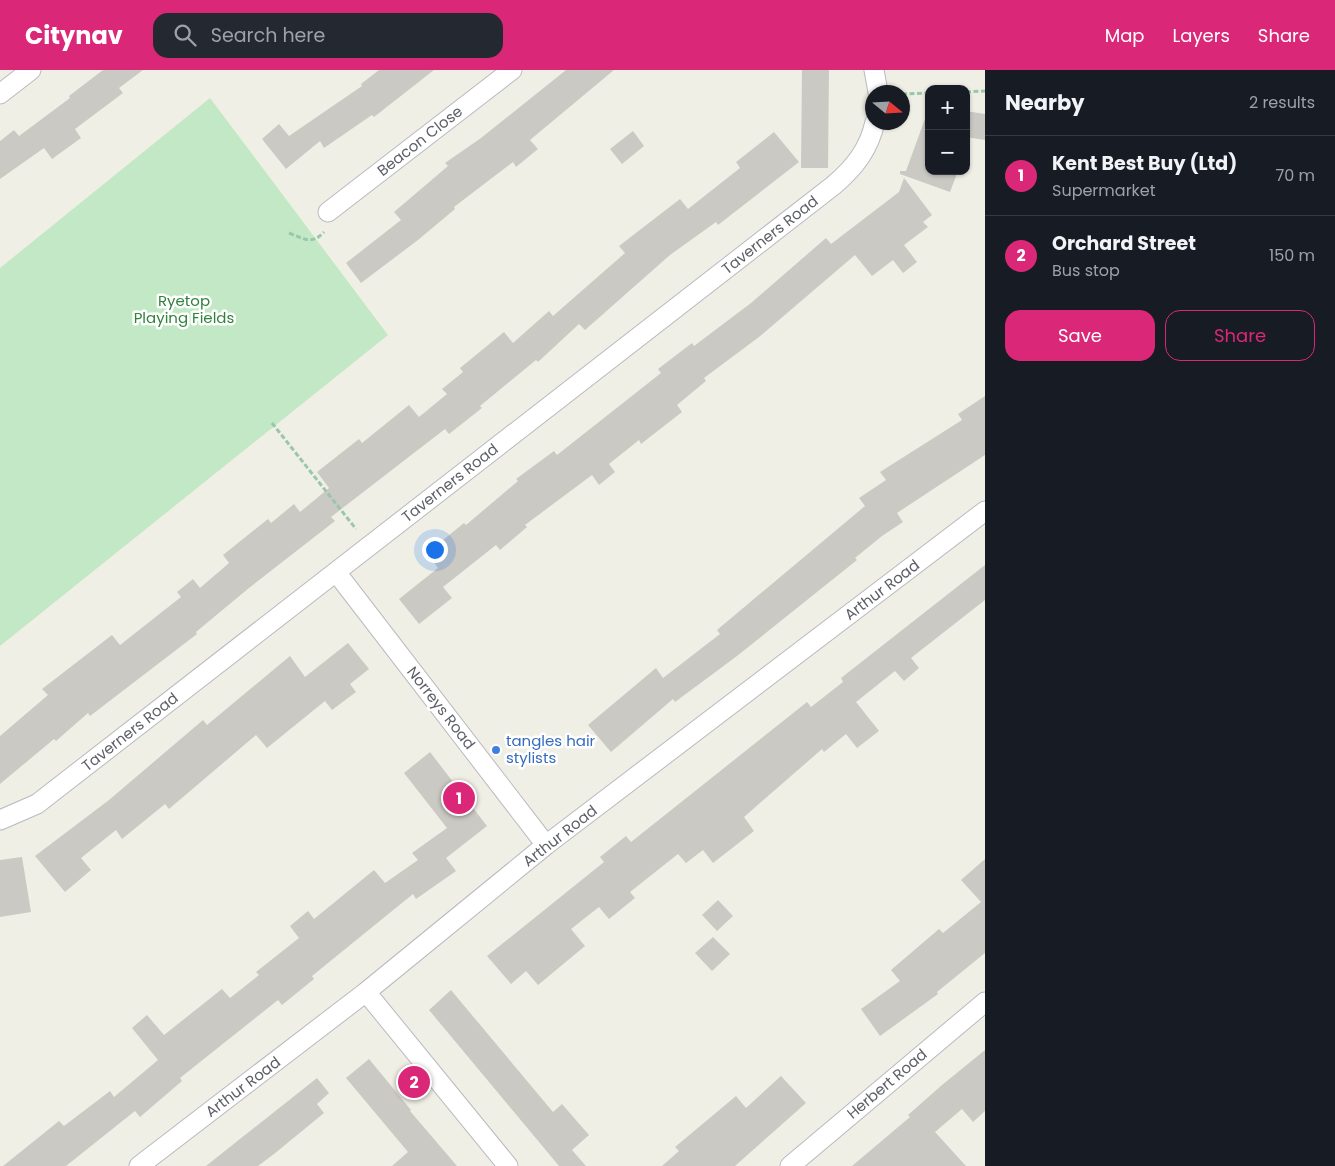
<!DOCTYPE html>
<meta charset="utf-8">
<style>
body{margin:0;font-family:Poppins,sans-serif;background:#242831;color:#f1f3f6}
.controls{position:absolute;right:15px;top:15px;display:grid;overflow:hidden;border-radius:10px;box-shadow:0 1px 4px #0004}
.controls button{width:45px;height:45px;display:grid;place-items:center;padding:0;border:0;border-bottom:1px solid #363941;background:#171b24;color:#f1f3f6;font:25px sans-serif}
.compass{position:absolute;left:865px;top:15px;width:45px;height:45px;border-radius:50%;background:#171b24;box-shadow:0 1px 4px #0004;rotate:108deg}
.you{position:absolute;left:434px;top:479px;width:18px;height:18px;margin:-12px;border:4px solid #fff;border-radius:50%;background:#1a73e8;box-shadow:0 0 0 8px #1a73e833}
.badge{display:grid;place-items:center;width:32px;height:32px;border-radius:50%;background:#db2777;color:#fff;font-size:16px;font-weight:700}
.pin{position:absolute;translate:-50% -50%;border:2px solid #fff;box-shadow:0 1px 5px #0006}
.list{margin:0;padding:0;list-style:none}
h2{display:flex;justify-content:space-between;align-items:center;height:65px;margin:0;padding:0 20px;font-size:21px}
h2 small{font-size:16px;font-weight:400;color:#9ea1a6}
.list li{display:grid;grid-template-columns:32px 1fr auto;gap:15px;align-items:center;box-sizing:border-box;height:80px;padding:0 20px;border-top:1px solid #363941}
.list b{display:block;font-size:19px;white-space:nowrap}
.list p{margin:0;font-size:16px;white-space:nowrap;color:#9ea1a6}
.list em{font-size:16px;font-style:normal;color:#9ea1a6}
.actions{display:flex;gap:10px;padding:15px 20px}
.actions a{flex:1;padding:11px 0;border:1px solid #db2777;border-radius:15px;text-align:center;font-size:18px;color:#db2777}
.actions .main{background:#db2777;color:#fff}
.icon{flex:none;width:28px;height:28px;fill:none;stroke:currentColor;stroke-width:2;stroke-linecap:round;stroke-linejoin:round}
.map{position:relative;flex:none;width:985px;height:1096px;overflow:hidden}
header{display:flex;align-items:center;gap:30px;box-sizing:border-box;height:70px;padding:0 25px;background:#db2777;color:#fff}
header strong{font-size:24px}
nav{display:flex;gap:28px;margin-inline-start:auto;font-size:18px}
.search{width:350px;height:45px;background:#242831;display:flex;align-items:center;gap:12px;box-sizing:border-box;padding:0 18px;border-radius:15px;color:#9ea1a6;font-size:19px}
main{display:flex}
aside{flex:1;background:#171b24}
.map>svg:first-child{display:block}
</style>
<header>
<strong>Citynav</strong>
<div class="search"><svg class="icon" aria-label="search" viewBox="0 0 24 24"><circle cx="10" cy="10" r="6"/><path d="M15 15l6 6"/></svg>Search here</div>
<nav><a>Map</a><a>Layers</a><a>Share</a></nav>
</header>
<main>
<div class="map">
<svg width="985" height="1096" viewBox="0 0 985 1096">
<rect width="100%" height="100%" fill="#f0efe6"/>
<path fill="#c2e8c5" d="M 210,28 L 388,265 L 0,576 L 0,198 Z"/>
<path fill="#cbc9c3" d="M 103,0 L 143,0 L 119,18 L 123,23 L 75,59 L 81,68 L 52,89 L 44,78 L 0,109 L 0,71 L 14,60 L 19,66 L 70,28 L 69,26 Z
M 379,0 L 434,0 L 374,47 L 372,45 L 324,78 L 320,71 L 286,99 L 262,69 L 279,54 L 289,66 L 362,16 L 361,14 Z
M 566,0 L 614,0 L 530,70 L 538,79 L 516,97 L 513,92 L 454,137 L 455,139 L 418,170 L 361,213 L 346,193 L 401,150 L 394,142 L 448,96 L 445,93 L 481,68 Z
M 802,0 L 829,0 L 828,98 L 801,98 Z
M 966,41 L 985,44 L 985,70 L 966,67 Z
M 926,46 L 929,47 L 929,101 L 958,101 L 950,122 L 900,104 L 900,101 L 906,101 Z
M 633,61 L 644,76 L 622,94 L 610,79 Z
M 774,62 L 799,92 L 718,155 L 716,152 L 670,185 L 585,260 L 579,254 L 538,292 L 536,290 L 480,336 L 482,338 L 449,364 L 445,359 L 331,447 L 335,451 L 249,518 L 196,562 L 197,564 L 90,646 L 88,643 L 56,671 L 54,669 L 0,714 L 0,666 L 48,625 L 42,619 L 112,565 L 120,575 L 181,527 L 177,522 L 193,509 L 200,518 L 229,493 L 223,485 L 268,449 L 271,453 L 294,434 L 300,442 L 329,418 L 317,402 L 359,369 L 362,373 L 409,335 L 419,347 L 447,324 L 442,319 L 463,302 L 460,298 L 504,262 L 513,273 L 549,241 L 553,246 L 625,183 L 619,176 L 680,129 L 688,139 L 740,98 L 736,92 Z
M 904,108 L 932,145 L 923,152 L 928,157 L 904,175 L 917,192 L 903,203 L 893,190 L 872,206 L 855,185 L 759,267 L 704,308 L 706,311 L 677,335 L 682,342 L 641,374 L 639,370 L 609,394 L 615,402 L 599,415 L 592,405 L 525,455 L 527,457 L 500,480 L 496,475 L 443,517 L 452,528 L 419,554 L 399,529 L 438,498 L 433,491 L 438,487 L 432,479 L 464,453 L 466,455 L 518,411 L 516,409 L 554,381 L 557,385 L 661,303 L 658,299 L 692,273 L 694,276 L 751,233 L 826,168 L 831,174 L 899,122 Z
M 985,326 L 985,385 L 897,443 L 903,452 L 882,466 L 855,488 L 857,490 L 737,586 L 675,632 L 673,629 L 611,682 L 588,655 L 656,598 L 663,608 L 720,564 L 717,560 L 865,436 L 859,428 L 886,410 L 880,402 L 962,350 L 958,344 Z
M 985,495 L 985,530 L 911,588 L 919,598 L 904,611 L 895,601 L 856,632 L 879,661 L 857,678 L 846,664 L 824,682 L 822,679 L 744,747 L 754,761 L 713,793 L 703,780 L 686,793 L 678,784 L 630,822 L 635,828 L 609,849 L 599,837 L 571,859 L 585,876 L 538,915 L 526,901 L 511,914 L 487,886 L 604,792 L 600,787 L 626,766 L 631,772 L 807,632 L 811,637 L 843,612 L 841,608 Z
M 348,573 L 369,599 L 350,614 L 356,622 L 332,640 L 325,631 L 267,678 L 256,665 L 169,739 L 165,734 L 122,769 L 116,760 L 81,788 L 91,800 L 65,822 L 35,786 L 109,730 L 203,650 L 207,655 L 290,586 L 305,607 Z
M 430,682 L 487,756 L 446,788 L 456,801 L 416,829 L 413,824 L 312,906 L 314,909 L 282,935 L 278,930 L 180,1008 L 182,1011 L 140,1047 L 135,1041 L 66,1096 L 3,1096 L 59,1051 L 64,1056 L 110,1021 L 114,1027 L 158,990 L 132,958 L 147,945 L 164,965 L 222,919 L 230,928 L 259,905 L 256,902 L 299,868 L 290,856 L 308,841 L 314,849 L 374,800 L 385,813 L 418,790 L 412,783 L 447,758 L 404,703 Z
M 22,787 L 31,842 L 0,847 L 0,790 Z
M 985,789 L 985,883 L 937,922 L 938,924 L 880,966 L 861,939 L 900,911 L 891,900 L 939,859 L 943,863 L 981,832 L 961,810 Z
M 718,830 L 733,846 L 717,861 L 702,845 Z
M 713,867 L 730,884 L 712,901 L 695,883 Z
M 451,920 L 553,1042 L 562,1034 L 589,1065 L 572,1080 L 586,1096 L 559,1096 L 429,940 Z
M 985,980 L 985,1041 L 973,1052 L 962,1039 L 935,1062 L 966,1096 L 852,1096 L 910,1047 L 908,1045 L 942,1015 Z
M 369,989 L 411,1040 L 410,1041 L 457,1096 L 392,1096 L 408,1082 L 346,1008 Z
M 781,1006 L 806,1033 L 735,1096 L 662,1096 L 679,1081 L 675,1077 L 736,1026 L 746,1038 Z
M 317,1008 L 329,1023 L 317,1034 L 324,1043 L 274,1084 L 258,1096 L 206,1096 Z"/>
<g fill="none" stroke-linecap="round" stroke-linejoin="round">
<defs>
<path id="street" d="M 874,0 L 878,22
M 0,24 L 31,0
M 328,142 L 512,0
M 336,502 L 546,775
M 0,750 L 37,734 L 834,115 C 855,97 869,79 875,52
M 366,922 L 508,1096
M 139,1096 L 366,922 L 546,775 L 985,441
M 790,1096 L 985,932"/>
</defs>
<use href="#street" stroke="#b8bac0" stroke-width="21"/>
<path stroke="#99c7aa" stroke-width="3" stroke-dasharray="5 2.5" stroke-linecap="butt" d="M 966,22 L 985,21
M 902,24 L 929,23
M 289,163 C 304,169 312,175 324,162
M 272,353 L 356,459"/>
<use href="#street" stroke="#fff" stroke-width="19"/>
</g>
<circle fill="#3f7fe0" stroke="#fff" stroke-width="2" cx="496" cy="680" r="5"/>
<g text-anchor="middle" stroke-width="5" stroke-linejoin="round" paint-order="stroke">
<g font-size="15" fill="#5d6067" stroke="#fff">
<text transform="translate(420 71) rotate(-38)" y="5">Beacon Close</text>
<text transform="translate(770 165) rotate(-38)" y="5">Taverners Road</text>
<text transform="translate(450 413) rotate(-38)" y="5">Taverners Road</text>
<text transform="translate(882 520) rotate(-37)" y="5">Arthur Road</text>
<text transform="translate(441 638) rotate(52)" y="5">Norreys Road</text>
<text transform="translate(130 662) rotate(-38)" y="5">Taverners Road</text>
<text transform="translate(560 766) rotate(-38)" y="5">Arthur Road</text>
<text transform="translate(887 1014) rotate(-40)" y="5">Herbert Road</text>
<text transform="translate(243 1017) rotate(-37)" y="5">Arthur Road</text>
</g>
<g font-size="15" fill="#31823c" stroke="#fff">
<text x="184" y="236">Ryetop<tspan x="184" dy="17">Playing Fields</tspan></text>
</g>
<g font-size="15" fill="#366cbe" stroke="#fff" text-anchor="start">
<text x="506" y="676">tangles hair<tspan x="506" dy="17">stylists</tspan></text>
</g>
</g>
</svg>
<div class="controls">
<button>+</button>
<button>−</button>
</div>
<svg class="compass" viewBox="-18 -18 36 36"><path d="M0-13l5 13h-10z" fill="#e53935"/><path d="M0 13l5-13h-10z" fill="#9ea1a6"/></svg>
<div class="you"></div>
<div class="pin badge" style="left:459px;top:728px">1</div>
<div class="pin badge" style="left:414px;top:1012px">2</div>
</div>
<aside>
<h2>Nearby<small>2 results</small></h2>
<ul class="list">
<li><span class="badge">1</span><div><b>Kent Best Buy (Ltd)</b><p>Supermarket</p></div><em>70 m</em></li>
<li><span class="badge">2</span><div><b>Orchard Street</b><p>Bus stop</p></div><em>150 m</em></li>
</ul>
<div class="actions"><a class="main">Save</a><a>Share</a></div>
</aside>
</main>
